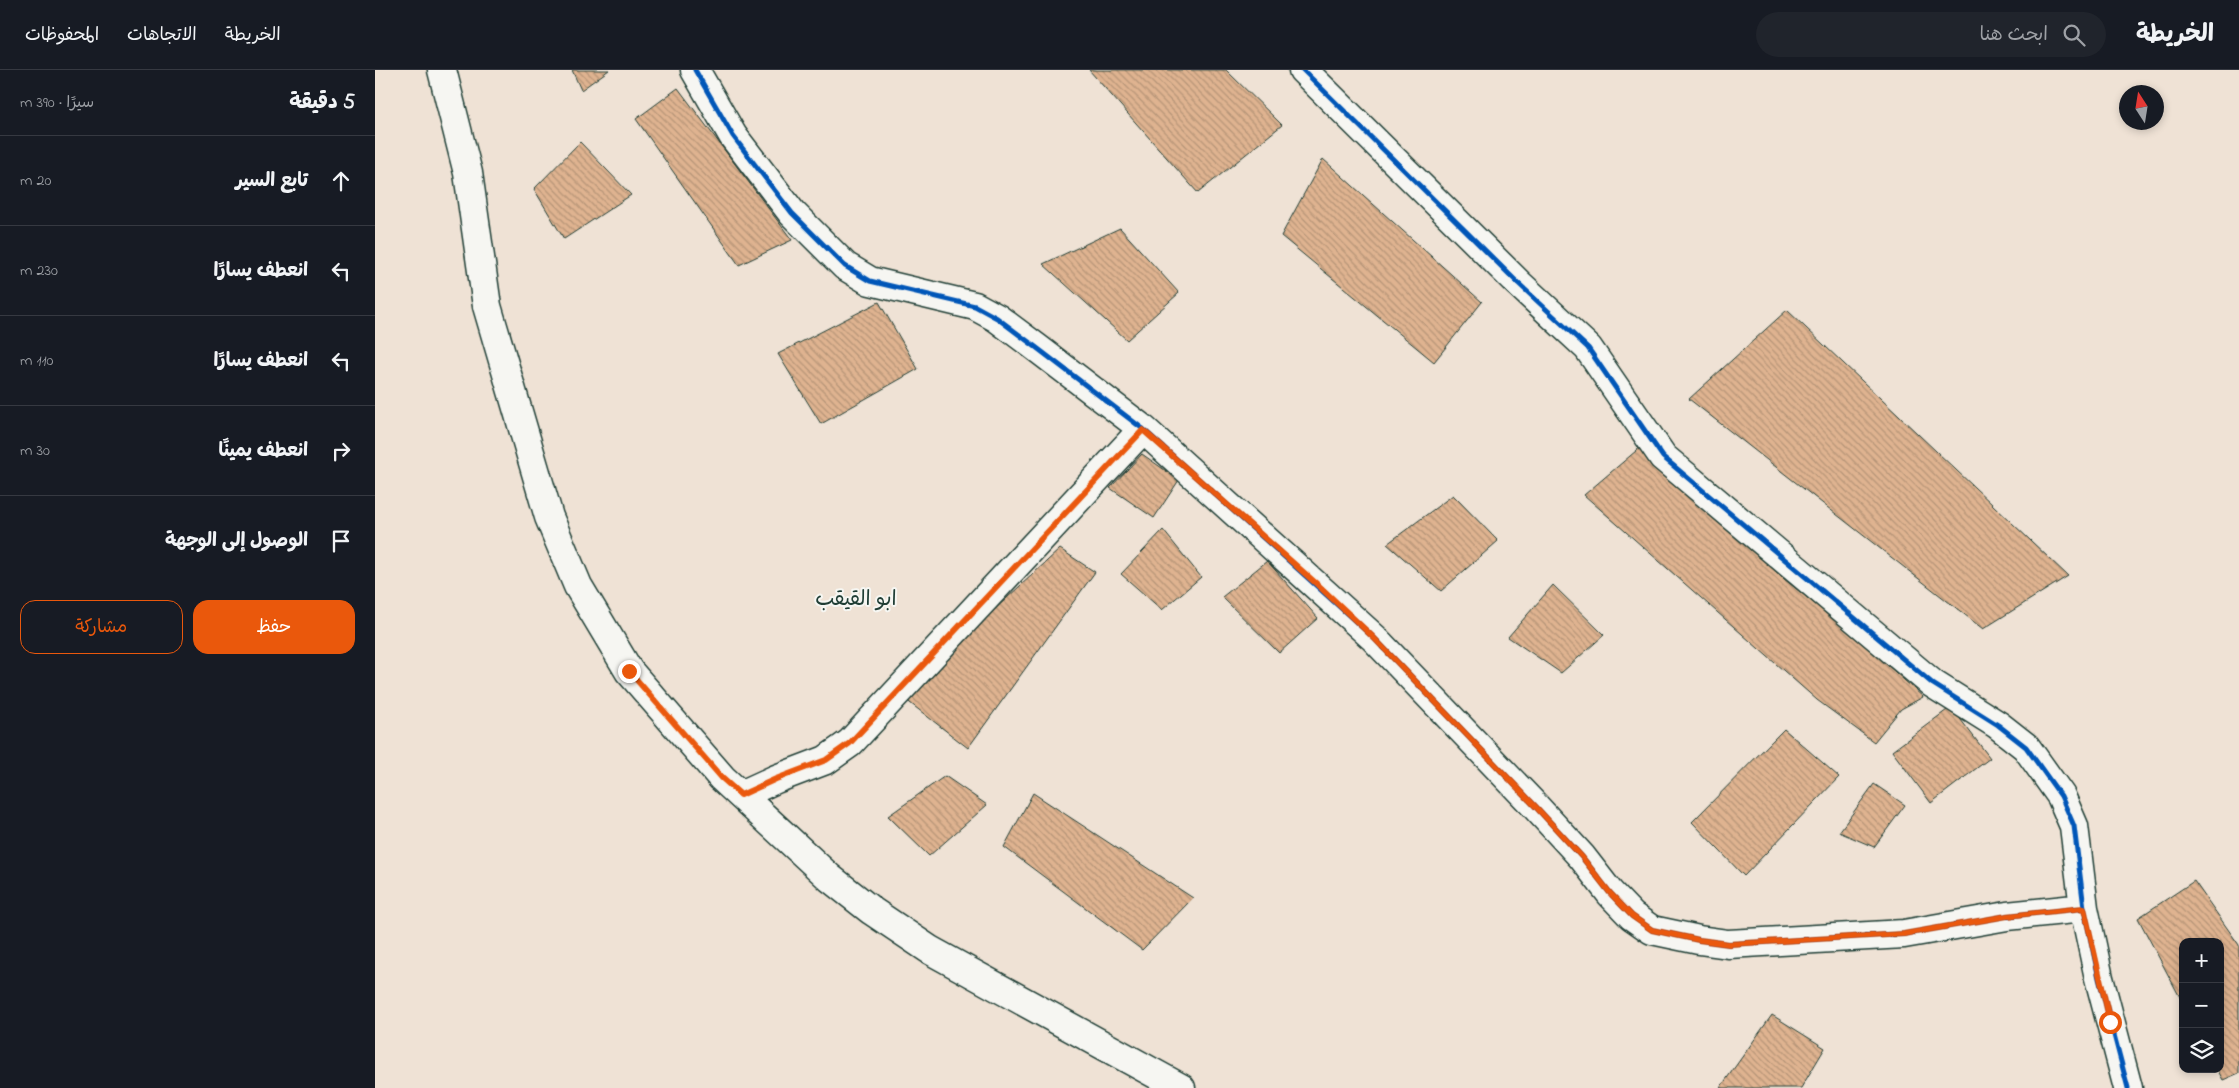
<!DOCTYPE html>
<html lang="ar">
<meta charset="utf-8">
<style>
body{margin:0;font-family:"Indie Flower","Playpen Sans Arabic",sans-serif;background:#20242c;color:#f1f3f6;direction:rtl}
.controls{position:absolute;right:15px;bottom:15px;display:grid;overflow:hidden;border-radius:10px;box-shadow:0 2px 8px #0003}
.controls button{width:45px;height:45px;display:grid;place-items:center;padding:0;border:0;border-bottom:1px solid #363941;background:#171b24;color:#f1f3f6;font:25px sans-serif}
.compass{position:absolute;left:1744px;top:15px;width:45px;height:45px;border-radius:50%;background:#171b24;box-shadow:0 2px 8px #0003;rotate:348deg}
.stop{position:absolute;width:15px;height:15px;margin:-11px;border:4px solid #ea580c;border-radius:50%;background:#fff}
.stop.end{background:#ea580c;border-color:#fff;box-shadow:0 1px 5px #0008}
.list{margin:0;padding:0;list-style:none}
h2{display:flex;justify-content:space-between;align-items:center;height:65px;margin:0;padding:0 20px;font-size:21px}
h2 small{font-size:16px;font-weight:400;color:#9ea1a6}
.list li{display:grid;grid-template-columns:32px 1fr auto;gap:15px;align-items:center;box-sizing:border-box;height:90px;padding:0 20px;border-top:1px solid #363941}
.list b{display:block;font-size:19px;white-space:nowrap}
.list em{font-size:16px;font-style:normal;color:#9ea1a6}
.actions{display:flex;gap:10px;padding:15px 20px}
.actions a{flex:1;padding:11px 0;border:1px solid #ea580c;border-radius:15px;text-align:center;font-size:18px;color:#ea580c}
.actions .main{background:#ea580c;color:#fff}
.icon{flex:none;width:28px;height:28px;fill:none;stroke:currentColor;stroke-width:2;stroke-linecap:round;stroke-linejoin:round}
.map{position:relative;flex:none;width:1864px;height:1018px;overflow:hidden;direction:ltr}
header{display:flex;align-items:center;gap:30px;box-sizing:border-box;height:70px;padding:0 25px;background:#171b24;border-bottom:1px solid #363941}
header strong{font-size:24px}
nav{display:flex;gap:28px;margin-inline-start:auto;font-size:18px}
.search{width:350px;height:45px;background:#20242c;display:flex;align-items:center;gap:12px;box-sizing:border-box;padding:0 18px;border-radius:28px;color:#9ea1a6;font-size:19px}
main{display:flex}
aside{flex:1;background:#171b24}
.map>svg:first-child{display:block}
</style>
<header>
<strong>الخريطة</strong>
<div class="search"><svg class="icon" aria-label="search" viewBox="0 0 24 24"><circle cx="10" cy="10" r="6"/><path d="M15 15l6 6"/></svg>ابحث هنا</div>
<nav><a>الخريطة</a><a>الاتجاهات</a><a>المحفوظات</a></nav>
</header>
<main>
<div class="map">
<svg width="1864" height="1018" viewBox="0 0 1864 1018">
<defs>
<pattern id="building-back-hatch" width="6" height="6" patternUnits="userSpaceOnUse" patternTransform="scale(1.25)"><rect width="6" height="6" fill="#dfb390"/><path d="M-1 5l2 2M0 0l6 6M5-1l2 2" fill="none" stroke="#b49376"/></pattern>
</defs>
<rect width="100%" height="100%" fill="#efe2d5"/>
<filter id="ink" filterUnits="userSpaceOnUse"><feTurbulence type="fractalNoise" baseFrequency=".02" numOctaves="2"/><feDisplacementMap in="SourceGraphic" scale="10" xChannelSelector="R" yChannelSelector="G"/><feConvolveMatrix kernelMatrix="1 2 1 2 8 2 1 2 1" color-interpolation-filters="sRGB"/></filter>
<g filter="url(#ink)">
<path fill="url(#building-back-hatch)" stroke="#1f3d34" d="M 197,0 L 234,0 L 206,20 Z
M 714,0 L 851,0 L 907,55 L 823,123 Z
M 303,18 L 417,170 L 364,195 L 261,49 Z
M 205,72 L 256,125 L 189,169 L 159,119 Z
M 948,89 L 1107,232 L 1059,292 L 906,166 Z
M 745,158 L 804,223 L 752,270 L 668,194 Z
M 504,232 L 543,299 L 446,354 L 403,284 Z
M 1412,240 L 1693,506 L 1608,559 L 1314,329 Z
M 1268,375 L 1408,508 L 1481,567 L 1548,627 L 1526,639 L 1499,672 L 1442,630 L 1209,425 Z
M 767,384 L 804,410 L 779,448 L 735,418 Z
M 1078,425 L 1123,471 L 1066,521 L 1012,474 Z
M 788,460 L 826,507 L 787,540 L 746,504 Z
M 685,479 L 720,502 L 593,678 L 526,626 Z
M 892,491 L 943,548 L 904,583 L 847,527 Z
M 1178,515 L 1229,565 L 1186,603 L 1133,567 Z
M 1576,637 L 1615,688 L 1556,733 L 1517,681 Z
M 1409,659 L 1464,707 L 1369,806 L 1317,752 Z
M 570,706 L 612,735 L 554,786 L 513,746 Z
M 1499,714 L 1530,735 L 1499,777 L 1464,762 Z
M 658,723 L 818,828 L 767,880 L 629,777 Z
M 1819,811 L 1864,875 L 1864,1003 L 1848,1010 L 1842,999 L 1845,999 L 1845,872 L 1808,872 L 1808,933 L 1763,848 Z
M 1397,945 L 1450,978 L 1426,1018 L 1345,1018 Z"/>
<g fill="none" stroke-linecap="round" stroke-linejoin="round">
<defs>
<path id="minor" d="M 67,0 L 93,103 L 112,236 L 174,447 L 203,516 L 254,601 L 347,708 L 455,808 L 497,841 L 555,880 L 806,1018
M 320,0 L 358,66 L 417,143 L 470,196 L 495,211 L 600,236 L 622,248 L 662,278 L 768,359 L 999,568 L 1161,737 L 1207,787 L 1235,823 L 1257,846 L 1277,860 L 1324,870 L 1353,874 L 1529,864 L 1632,846 L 1709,838
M 928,0 L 1143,213 L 1213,278 L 1288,387 L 1558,614 L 1623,655 L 1651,677 L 1686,726 L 1699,756 L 1709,838 L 1724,908 L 1753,1018
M 366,725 L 401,709 L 451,690 L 475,673 L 768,359"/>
</defs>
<use href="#minor" stroke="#1f3d34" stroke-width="31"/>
<use href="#minor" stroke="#f6f6f2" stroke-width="28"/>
<defs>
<path id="cycleway" d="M 320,0 L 358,66 L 417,143 L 470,196 L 495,211 L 600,236 L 622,248 L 662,278 L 768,359 L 999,568 L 1161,737 L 1207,787 L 1235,823 L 1257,846 L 1277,860 L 1324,870 L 1353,874 L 1529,864 L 1632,846 L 1709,838
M 928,0 L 1143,213 L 1213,278 L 1288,387 L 1558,614 L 1623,655 L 1651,677 L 1686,726 L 1699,756 L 1709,838 L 1724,908 L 1753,1018"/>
</defs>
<use href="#cycleway" stroke="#f6f6f2" stroke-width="8"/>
<use href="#cycleway" stroke="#0057b8" stroke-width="5"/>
</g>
</g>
<g fill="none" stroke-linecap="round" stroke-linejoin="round" filter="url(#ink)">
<path stroke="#ea580c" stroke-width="6" d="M 254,601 L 347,708 L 366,725 L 401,709 L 451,690 L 475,673 L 768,360 L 944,516 L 999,568 L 1161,737 L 1207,787 L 1235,823 L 1257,846 L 1277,860 L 1324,870 L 1354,874 L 1529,864 L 1632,846 L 1709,838 L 1735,952"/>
</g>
<g text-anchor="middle" stroke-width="4" stroke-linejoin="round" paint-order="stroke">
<g font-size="21" fill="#1f3d34" stroke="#f6f6f2">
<text x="481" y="535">ابو القيقب</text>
</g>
</g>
</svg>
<div class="controls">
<button>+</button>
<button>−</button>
<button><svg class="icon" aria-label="layers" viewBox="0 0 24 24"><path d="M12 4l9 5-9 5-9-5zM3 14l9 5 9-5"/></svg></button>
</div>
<svg class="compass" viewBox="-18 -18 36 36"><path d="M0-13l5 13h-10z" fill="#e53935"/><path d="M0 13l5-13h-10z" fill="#9ea1a6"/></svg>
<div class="stop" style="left:1735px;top:952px"></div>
<div class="stop end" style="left:254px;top:601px"></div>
</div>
<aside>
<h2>5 دقيقة<small>سيرًا · 390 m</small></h2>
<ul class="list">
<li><svg class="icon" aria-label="ahead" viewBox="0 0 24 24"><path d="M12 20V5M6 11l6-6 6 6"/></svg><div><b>تابع السير</b></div><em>20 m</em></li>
<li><svg class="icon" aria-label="left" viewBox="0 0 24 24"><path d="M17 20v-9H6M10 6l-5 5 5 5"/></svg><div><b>انعطف يسارًا</b></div><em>230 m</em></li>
<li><svg class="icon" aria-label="left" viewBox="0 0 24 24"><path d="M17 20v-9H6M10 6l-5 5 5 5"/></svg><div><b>انعطف يسارًا</b></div><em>110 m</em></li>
<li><svg class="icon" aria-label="right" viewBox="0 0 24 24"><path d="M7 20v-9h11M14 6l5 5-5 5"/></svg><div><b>انعطف يمينًا</b></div><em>30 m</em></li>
<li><svg class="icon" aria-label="arrive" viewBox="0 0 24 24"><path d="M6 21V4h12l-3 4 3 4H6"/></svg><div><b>الوصول إلى الوجهة</b></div></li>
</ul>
<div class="actions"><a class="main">حفظ</a><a>مشاركة</a></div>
</aside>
</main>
